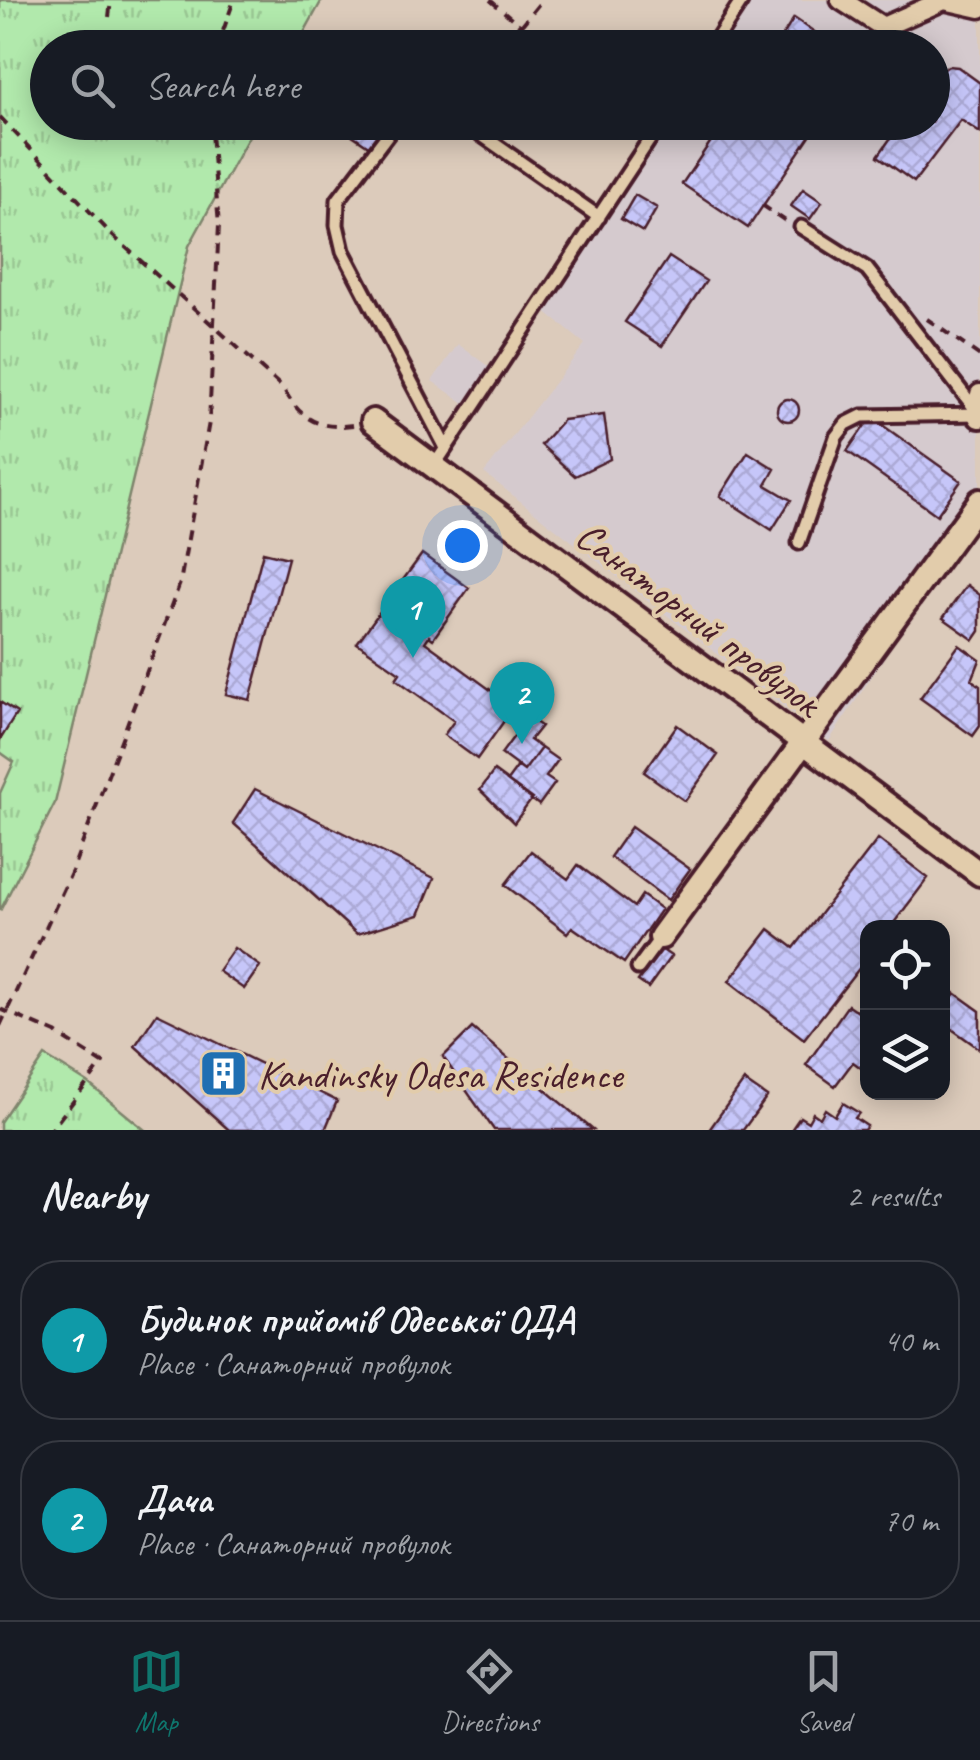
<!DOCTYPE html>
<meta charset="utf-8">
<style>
body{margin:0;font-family:Caveat,sans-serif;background:#242831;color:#f1f3f6}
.controls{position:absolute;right:30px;bottom:30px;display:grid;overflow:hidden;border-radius:20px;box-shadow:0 5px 25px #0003}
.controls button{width:90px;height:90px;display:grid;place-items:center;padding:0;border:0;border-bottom:2px solid #363941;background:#171b24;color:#f1f3f6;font:50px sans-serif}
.you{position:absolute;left:462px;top:545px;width:35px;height:35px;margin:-25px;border:8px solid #fff;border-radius:50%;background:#1a73e8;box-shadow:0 0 0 15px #1a73e833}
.badge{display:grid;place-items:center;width:65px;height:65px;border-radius:50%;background:#0f766e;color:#fff;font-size:32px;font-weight:700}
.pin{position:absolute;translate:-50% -82px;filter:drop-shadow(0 2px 5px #0008)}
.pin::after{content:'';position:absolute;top:52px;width:35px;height:30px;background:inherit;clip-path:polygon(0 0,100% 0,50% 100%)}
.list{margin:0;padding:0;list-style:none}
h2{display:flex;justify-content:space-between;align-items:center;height:130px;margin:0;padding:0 40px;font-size:42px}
h2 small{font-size:32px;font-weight:400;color:#9ea1a6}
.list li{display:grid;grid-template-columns:65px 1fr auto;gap:30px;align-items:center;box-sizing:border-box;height:160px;margin:0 20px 20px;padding:0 20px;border:2px solid #363941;border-radius:40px}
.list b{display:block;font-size:38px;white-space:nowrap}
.list p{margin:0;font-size:32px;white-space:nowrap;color:#9ea1a6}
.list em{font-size:32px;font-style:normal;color:#9ea1a6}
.icon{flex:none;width:55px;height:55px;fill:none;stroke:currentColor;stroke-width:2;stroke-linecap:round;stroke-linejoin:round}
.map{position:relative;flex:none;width:980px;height:1130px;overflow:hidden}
.search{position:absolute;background:#171b24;box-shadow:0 5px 25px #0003;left:30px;right:30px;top:30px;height:110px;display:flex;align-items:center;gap:25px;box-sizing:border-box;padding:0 35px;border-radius:55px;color:#9ea1a6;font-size:38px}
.sheet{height:490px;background:#171b24}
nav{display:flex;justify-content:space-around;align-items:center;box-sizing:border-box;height:140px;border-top:2px solid #363941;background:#171b24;font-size:28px;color:#9ea1a6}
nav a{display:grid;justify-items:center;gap:5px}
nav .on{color:#0f766e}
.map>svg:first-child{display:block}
</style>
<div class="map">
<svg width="980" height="1130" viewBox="0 0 980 1130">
<defs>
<pattern id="park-tufts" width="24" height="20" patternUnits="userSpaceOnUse" patternTransform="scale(2.5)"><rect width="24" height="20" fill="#b1e9ac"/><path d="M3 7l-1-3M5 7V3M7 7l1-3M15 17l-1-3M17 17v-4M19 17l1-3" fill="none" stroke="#9ac794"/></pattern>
<pattern id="building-cross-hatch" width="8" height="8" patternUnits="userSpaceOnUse" patternTransform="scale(2.5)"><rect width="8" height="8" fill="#c6c6f9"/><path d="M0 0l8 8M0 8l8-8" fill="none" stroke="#acaad6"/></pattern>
</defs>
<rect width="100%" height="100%" fill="#dccbbb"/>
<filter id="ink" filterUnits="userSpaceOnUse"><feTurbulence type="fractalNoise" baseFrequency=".01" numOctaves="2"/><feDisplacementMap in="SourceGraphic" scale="20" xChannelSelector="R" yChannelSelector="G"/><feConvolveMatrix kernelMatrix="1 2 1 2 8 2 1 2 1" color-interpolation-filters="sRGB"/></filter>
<g filter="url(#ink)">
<path fill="#d5cace" d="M 749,0 L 980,0 L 980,513 L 829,741 L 484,473 L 585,344 L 539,307 L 665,123 L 932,122 L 932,48 L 716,47 Z
M 458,344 L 489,367 L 464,403 L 432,381 Z"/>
<path fill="url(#park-tufts)" stroke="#7e846c" stroke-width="2.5" d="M 0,0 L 322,0 L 296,47 L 48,48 L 48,122 L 256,123 L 189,246 L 55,803 L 0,911 L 0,793 L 14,762 L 0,752 Z
M 45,1056 L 88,1083 L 145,1130 L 0,1130 L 0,1122 Z"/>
<path fill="url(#building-cross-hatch)" stroke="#4a1f2b" stroke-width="2.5" d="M 794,18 L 838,48 L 775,48 Z
M 948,66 L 958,67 L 980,83 L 980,133 L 961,120 L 914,182 L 878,156 L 902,122 L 932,122 L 932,79 Z
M 341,122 L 388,122 L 370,147 L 339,126 Z
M 724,122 L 819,122 L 748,228 L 682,184 Z
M 803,189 L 822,202 L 810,219 L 791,206 Z
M 635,195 L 657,208 L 643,232 L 621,219 Z
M 669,257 L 706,281 L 662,346 L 625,322 Z
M777 410a11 11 0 1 1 22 0a11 11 0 1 1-22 0Z
M 604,415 L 610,459 L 575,476 L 541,445 L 563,420 Z
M 871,417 L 961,481 L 937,515 L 847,451 Z
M 748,452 L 775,469 L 766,485 L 791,500 L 772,530 L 720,496 Z
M 263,552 L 288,558 L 250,700 L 226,694 Z
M 422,554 L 469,588 L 433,639 L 429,636 L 425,642 L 514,707 L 477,759 L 444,735 L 454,721 L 396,679 L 400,673 L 357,643 Z
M 967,585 L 980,595 L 980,631 L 974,640 L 943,618 Z
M 959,645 L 980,660 L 972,680 L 980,686 L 980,726 L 973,736 L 920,698 Z
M 0,702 L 17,713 L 0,740 Z
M 528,717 L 541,726 L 530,740 L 541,748 L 524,771 L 501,754 Z
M 677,725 L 718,755 L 685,801 L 644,772 Z
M 541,748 L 558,760 L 546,777 L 555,783 L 539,805 L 507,781 L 518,766 L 524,771 Z
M 494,771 L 532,799 L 514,823 L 480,790 Z
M 255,789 L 434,878 L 419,915 L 357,934 L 233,823 Z
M 631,827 L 690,869 L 668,900 L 610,857 Z
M 878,839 L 928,878 L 890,928 L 868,928 L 868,957 L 804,1039 L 729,981 L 769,929 L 794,948 Z
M 531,851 L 568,879 L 578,865 L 634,907 L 642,895 L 661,909 L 624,963 L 572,927 L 567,933 L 505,885 Z
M 234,948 L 260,966 L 244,989 L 218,971 Z
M 661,949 L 671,956 L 648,988 L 638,981 Z
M 955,993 L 980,1011 L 980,1049 L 942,1022 L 942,1011 Z
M 848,1005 L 868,1019 L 868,1059 L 861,1068 L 853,1062 L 835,1086 L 806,1065 Z
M 157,1013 L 337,1101 L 325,1130 L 229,1130 L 135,1046 Z
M 472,1028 L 593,1130 L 494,1130 L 443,1057 Z
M 744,1081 L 767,1097 L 743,1130 L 709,1130 Z
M 843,1103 L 859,1113 L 855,1118 L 867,1126 L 864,1130 L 791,1130 L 800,1117 L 808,1122 L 813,1113 L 820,1118 L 825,1109 L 835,1116 Z"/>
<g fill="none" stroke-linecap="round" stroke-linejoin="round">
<defs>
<path id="service" d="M 711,48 L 741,2
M 397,122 L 338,200 L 337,225 L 343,251 L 446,448
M 463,122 L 599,217
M 801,227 L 867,269 L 979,414
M 434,466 L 661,122
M 799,543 L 836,437 L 846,424 L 862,416 L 979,414
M 638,968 L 661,937"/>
<path id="pedestrian" d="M 841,0 L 883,27 L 944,0 L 980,8
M 979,414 L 980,394"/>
<path id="minor" d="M 979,414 L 980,416
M 373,421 L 980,874
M 661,937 L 980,501"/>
</defs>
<use href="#service" stroke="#4a1f2b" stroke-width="19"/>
<use href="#pedestrian" stroke="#4a1f2b" stroke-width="25"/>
<use href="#minor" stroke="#4a1f2b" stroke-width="30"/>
<path stroke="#4a1f2b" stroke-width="4" stroke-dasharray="10 8" stroke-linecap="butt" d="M 490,0 L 547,48
M 109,17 L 111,0
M 521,26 L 542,0
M 217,48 L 234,0
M 0,117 L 113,236 L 283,388 C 300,418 317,430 353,425
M 762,205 L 787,222
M 927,319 L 980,356
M 0,1009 L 56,1033 L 103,1063 L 51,1130
M 0,1026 L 72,871 L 180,583 L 209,422 L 219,225 L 210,122"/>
<use href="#service" stroke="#e2ccab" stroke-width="11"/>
<use href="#pedestrian" stroke="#e2ccab" stroke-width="18"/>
<use href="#minor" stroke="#e2ccab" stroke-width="22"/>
</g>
</g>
<defs>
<symbol id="building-square" viewBox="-11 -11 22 22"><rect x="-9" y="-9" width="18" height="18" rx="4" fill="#1f6fb2" stroke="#e2ccab"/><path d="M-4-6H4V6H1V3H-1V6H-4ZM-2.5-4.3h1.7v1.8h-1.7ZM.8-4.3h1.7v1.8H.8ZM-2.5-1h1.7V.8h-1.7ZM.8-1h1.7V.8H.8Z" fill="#fff"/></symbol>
</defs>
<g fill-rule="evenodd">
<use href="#building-square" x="196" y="1046" width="55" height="55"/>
</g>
<g text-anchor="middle" stroke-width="8" stroke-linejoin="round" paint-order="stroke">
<g font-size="40" fill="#4a1f2b" stroke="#e2ccab">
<text transform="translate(699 618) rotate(37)" y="14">Санаторний провулок</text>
</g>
<g font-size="40" fill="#4a1f2b" stroke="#e2ccab" text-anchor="start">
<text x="258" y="1088">Kandinsky Odesa Residence</text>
</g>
</g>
</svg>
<div class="controls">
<button><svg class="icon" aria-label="locate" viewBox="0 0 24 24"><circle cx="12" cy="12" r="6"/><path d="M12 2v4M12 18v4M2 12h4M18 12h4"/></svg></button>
<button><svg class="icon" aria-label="layers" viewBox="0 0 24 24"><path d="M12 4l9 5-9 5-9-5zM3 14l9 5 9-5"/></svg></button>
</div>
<div class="you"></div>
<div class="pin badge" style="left:413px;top:658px;background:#0f9aa8">1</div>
<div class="pin badge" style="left:522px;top:744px;background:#0f9aa8">2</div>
<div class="search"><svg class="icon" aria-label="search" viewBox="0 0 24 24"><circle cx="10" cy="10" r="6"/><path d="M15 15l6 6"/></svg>Search here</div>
</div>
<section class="sheet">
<h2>Nearby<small>2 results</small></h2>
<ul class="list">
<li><span class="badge" style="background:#0f9aa8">1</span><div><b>Будинок прийомів Одеської ОДА</b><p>Place · Санаторний провулок</p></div><em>40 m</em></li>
<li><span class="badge" style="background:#0f9aa8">2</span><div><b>Дача</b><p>Place · Санаторний провулок</p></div><em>70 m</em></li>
</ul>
</section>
<nav>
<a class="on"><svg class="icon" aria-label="map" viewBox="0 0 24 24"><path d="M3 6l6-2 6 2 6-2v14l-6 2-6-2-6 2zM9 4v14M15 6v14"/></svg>Map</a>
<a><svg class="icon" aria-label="directions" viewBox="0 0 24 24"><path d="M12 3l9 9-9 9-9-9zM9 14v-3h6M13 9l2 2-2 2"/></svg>Directions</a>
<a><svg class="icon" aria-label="saved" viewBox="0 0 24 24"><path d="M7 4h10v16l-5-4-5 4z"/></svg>Saved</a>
</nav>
